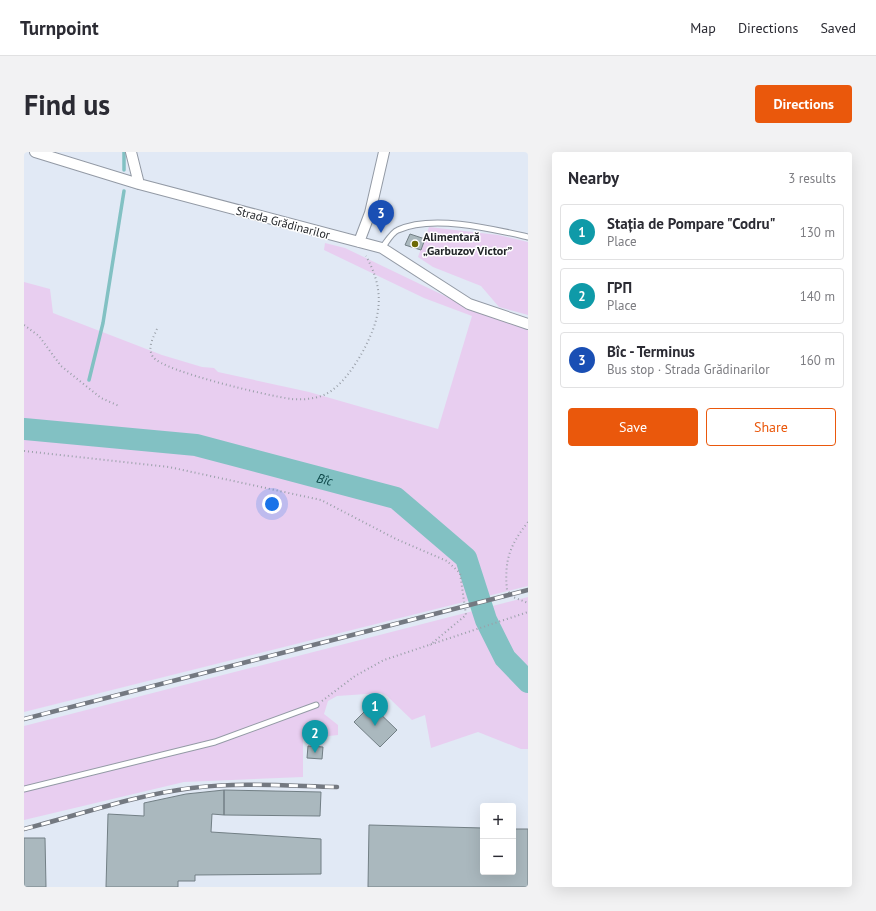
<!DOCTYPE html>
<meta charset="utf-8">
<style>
body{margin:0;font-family:"PT Sans",sans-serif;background:#f2f2f3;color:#2b2b33}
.controls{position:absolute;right:12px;bottom:12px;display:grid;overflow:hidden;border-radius:4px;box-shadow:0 4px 16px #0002}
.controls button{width:36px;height:36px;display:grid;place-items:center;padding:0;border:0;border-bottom:1px solid #e1e1e2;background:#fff;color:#2b2b33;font:20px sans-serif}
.you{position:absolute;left:248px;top:352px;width:14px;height:14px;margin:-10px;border:3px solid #fff;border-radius:50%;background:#1a73e8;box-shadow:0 0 0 6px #1a73e833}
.badge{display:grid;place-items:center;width:26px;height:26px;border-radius:50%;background:#ea580c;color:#fff;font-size:13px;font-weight:700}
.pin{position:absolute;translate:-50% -33px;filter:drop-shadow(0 1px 2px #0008)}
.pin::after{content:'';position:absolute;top:21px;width:14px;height:12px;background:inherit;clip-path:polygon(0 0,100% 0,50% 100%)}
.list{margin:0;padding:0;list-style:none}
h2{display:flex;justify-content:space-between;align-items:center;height:52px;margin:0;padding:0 16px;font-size:17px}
h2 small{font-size:13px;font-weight:400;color:#7c7c81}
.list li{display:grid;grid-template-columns:26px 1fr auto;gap:12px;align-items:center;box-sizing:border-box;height:56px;margin:0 8px 8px;padding:0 8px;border:1px solid #e1e1e2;border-radius:4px}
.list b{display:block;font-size:15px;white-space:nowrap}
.list p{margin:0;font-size:13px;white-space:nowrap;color:#7c7c81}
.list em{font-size:13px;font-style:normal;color:#7c7c81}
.actions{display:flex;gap:8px;padding:12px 16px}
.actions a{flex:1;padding:9px 0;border:1px solid #ea580c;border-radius:4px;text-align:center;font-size:14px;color:#ea580c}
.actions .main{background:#ea580c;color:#fff}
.map{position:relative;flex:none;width:504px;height:735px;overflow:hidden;border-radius:4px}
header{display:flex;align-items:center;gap:24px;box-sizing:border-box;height:56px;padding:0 20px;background:#fff;border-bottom:1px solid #e1e1e2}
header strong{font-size:19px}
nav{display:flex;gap:22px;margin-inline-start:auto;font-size:14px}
.intro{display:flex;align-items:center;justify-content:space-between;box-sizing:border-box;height:96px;padding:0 24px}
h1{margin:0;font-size:28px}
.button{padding:10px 18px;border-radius:4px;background:#ea580c;color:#fff;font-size:14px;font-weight:700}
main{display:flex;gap:24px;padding:0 24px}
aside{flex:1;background:#fff;border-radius:4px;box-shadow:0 4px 16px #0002}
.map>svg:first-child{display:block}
</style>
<header>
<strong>Turnpoint</strong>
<nav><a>Map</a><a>Directions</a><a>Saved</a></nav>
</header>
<div class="intro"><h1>Find us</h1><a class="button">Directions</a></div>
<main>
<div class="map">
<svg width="504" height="735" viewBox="0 0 504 735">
<rect width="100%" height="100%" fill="#e1e9f5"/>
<path fill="#e8cef0" d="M 405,75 L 474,83 L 504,90 L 504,163 L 475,155 L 457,134 L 409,115 L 394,105 Z
M 301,91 L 321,96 L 450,158 L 504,178 L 504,434 L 0,560 L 0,130 L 26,137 L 29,161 L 138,203 L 178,215 L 190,216 L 194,220 L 285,240 L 414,277 L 448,164 L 400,146 L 300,98 Z
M 504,445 L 504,597 L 497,597 L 454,580 L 407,596 L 401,563 L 388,568 L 363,544 L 357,541 L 313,544 L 304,549 L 300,562 L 314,573 L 314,583 L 279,587 L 279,625 L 160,630 L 0,668 L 0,574 Z"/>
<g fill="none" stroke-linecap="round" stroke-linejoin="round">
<path stroke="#82c1c3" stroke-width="3.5" d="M 100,18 L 100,0
M 65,228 L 79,171 L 100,39"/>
<path stroke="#82c1c3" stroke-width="22" id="s1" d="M 0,277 L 172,293 L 372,346 L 442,406 L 462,468 L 481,506 L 504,530"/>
</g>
<path fill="#aab8be" stroke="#727f85" d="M 386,82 L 401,87 L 397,98 L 381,93 Z
M 347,553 L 373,578 L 356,595 L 330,570 Z
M 284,594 L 299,595 L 298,607 L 283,606 Z
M 200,638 L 200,663 L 188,662 L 187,680 L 297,687 L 297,722 L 171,723 L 171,729 L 154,729 L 154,735 L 82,735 L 84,662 L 120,664 L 120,651 L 162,642 Z
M 200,638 L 297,640 L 296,664 L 200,663 Z
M 345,673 L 459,676 L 459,720 L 489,720 L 489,677 L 504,677 L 504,735 L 344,735 Z
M 0,686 L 21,686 L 22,735 L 0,735 Z"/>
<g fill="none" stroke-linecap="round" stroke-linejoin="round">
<defs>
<path id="service" d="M 358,96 C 362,91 368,80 374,78 C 408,62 469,77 504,85
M 0,637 L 191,590 L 292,553"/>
<path id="minor" d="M 11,0 L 115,32 L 358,96 L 445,152 L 504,172
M 107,0 L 115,32
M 335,90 L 346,61 L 360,0"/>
</defs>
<use href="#service" stroke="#939aa5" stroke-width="7"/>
<use href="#minor" stroke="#939aa5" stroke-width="12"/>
<path stroke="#9aa0a9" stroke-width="2" stroke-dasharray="1 3" stroke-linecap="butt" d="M 0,173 L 15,184 L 37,214 L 77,246 L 95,254
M 133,177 C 129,186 123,196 129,205 C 140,220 246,244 267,247 C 278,248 290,247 300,243 C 319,235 337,205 345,187 C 359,157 358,133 342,104
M 0,299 L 145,315 L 297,348 L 372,387 L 423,409 L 436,421 L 442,463 L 406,493
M 504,370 C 486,393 480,408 483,438 L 489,445 L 504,451
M 298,549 L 331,524 L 360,508 L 504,460"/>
<use href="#service" stroke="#fff" stroke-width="5"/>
<use href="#minor" stroke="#fff" stroke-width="10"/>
<defs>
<path id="rail" d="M 0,567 L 504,438
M 0,677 C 55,663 111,643 168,636 C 215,630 265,634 313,635"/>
</defs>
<use href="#rail" stroke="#747981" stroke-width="4.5"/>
<use href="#rail" stroke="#fff" stroke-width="3" stroke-dasharray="9" stroke-linecap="butt"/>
</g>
<circle fill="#6d6a06" stroke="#fff" stroke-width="1.5" cx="391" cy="92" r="4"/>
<g text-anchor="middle" stroke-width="3" stroke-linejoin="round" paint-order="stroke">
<g font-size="12" fill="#212428" stroke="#fff">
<text transform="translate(259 71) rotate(15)" y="4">Strada Grădinarilor</text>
</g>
<g font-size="12" font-weight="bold" fill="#212428" stroke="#fff" text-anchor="start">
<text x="399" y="89">Alimentară<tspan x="399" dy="14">„Garbuzov Victor”</tspan></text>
</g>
<g font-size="13" font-style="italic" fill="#0b4748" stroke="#fff">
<text dy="5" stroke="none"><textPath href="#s1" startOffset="306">Bîc</textPath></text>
</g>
</g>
</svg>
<div class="controls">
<button>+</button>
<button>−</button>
</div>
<div class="you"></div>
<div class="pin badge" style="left:351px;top:574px;background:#0f9aa8">1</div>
<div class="pin badge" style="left:291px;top:601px;background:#0f9aa8">2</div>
<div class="pin badge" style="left:357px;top:81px;background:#1a4fb4">3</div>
</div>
<aside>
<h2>Nearby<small>3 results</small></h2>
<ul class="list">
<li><span class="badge" style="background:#0f9aa8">1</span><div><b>Stația de Pompare &quot;Codru&quot;</b><p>Place</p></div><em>130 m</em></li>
<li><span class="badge" style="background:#0f9aa8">2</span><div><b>ГРП</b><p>Place</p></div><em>140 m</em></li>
<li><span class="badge" style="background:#1a4fb4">3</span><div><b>Bîc - Terminus</b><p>Bus stop · Strada Grădinarilor</p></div><em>160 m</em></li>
</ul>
<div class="actions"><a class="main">Save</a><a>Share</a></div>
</aside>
</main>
